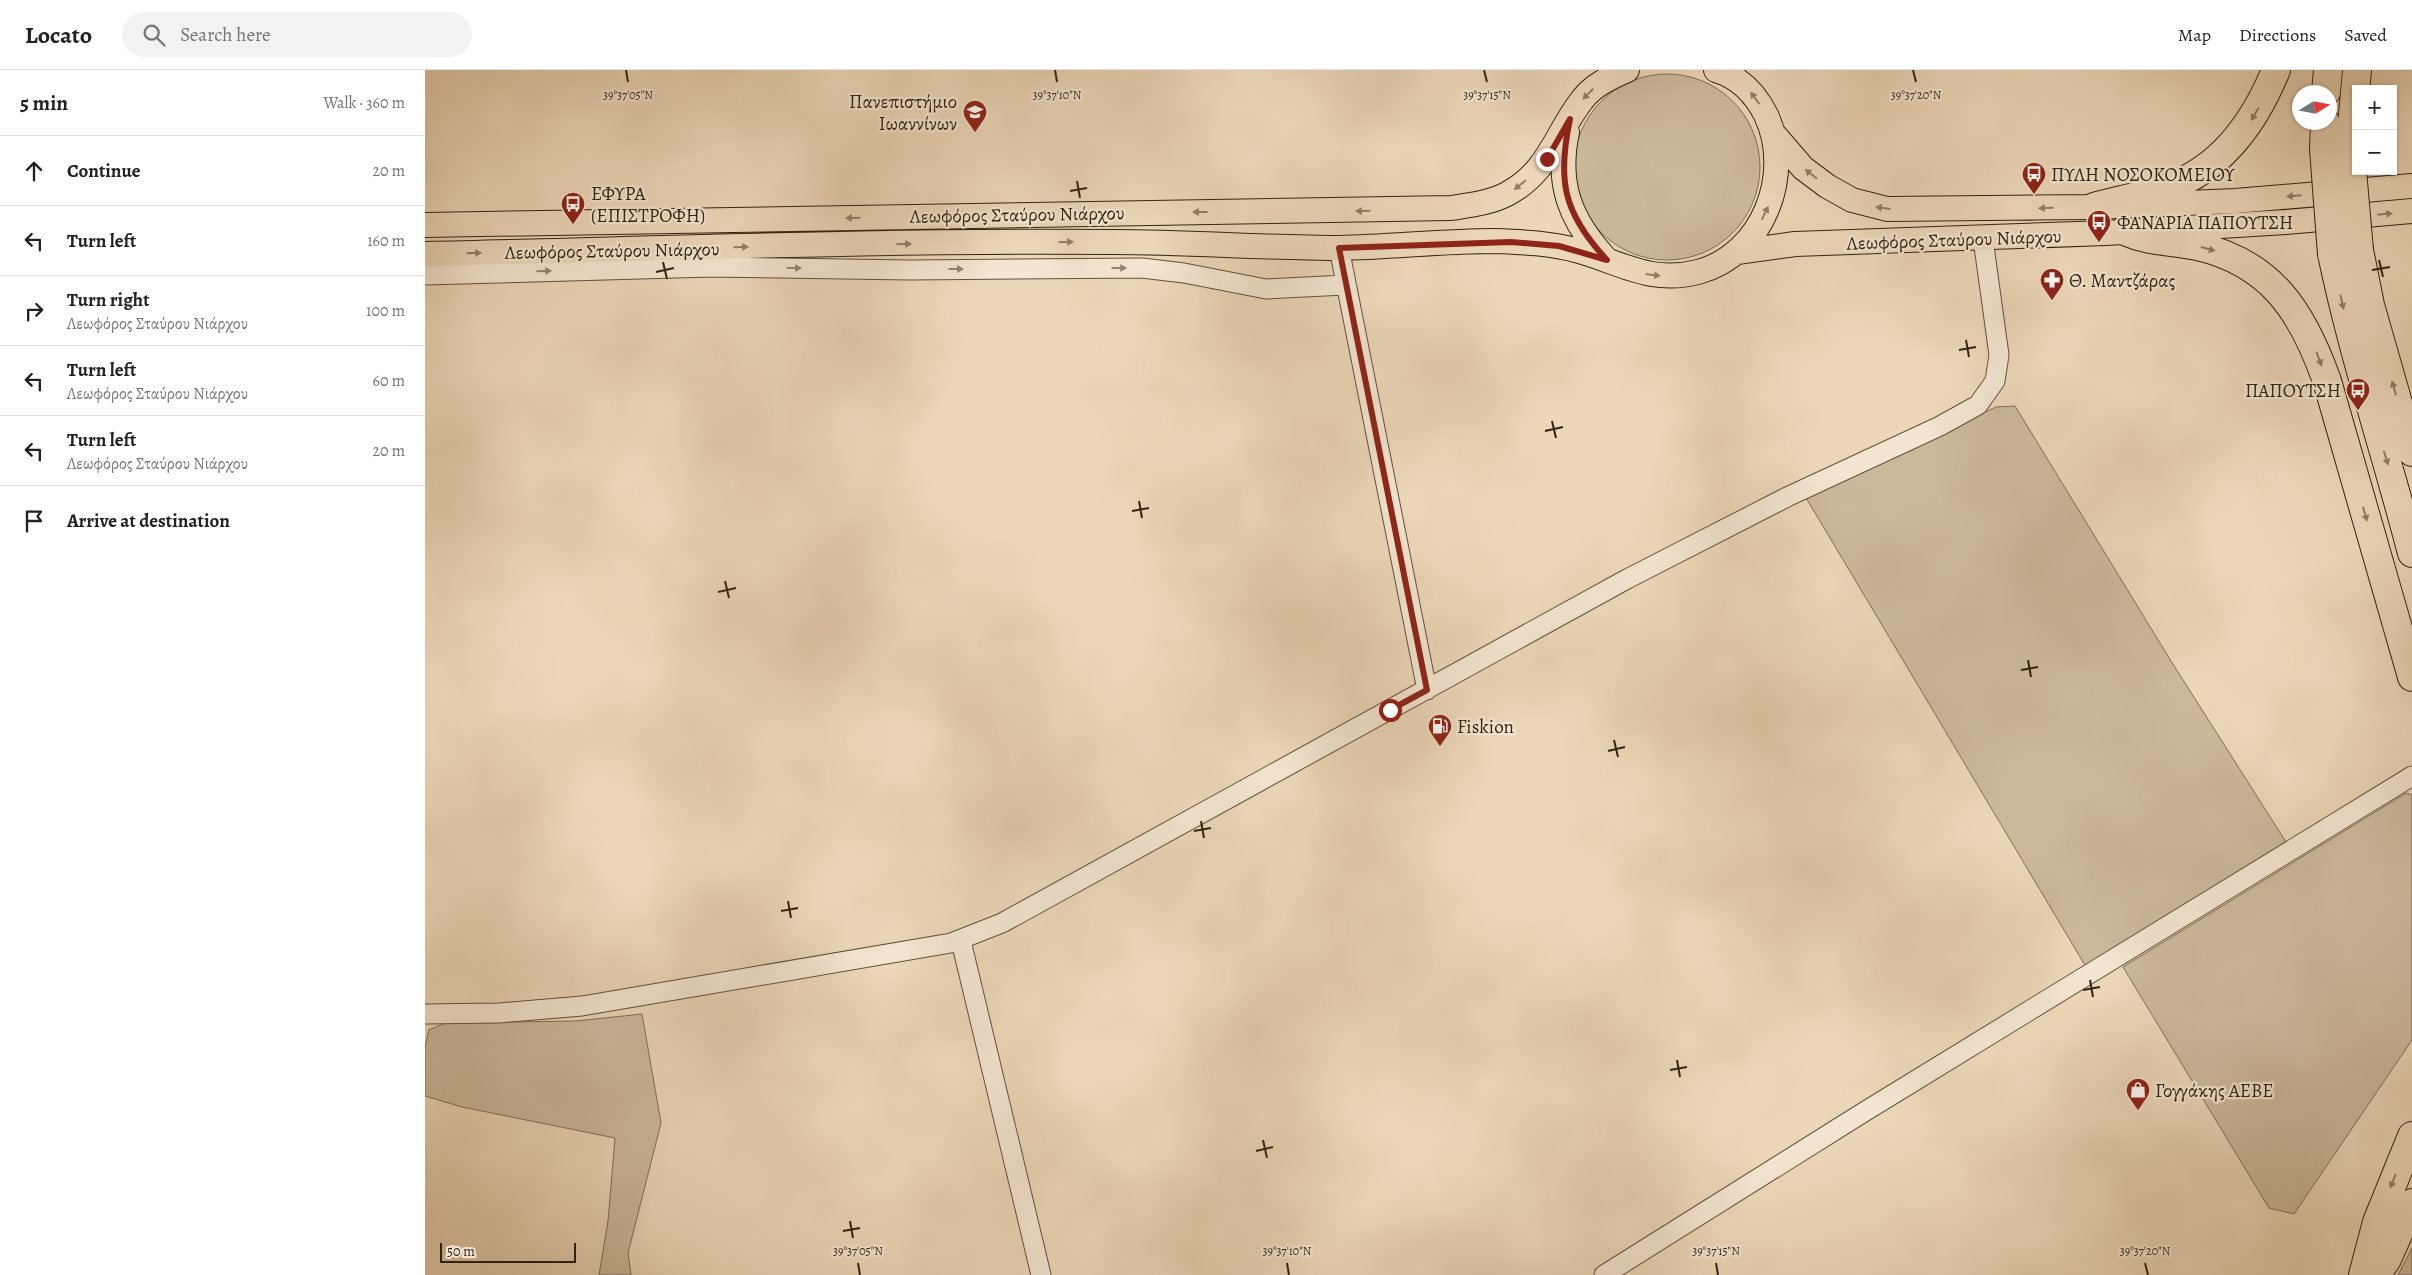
<!DOCTYPE html>
<meta charset="utf-8">
<style>
body{margin:0;font-family:Alegreya,serif;background:#f2f2f2;color:#202124}
.controls{position:absolute;right:15px;top:15px;display:grid;overflow:hidden;border-radius:0px;box-shadow:0 1px 4px #0004}
.controls button{width:45px;height:45px;display:grid;place-items:center;padding:0;border:0;border-bottom:1px solid #e0e0e0;background:#fff;color:#202124;font:25px sans-serif}
.compass{position:absolute;left:1867px;top:15px;width:45px;height:45px;border-radius:50%;background:#fff;box-shadow:0 1px 4px #0004;rotate:79deg}
.scale{position:absolute;left:15px;bottom:12px;width:136px;box-sizing:border-box;padding-left:5px;border:2px solid #312413;border-top:0;font-size:14px;line-height:18px;white-space:nowrap;color:#312413;-webkit-text-stroke:4px #f3e5d1;paint-order:stroke}
.stop{position:absolute;width:15px;height:15px;margin:-11px;border:4px solid #8f2418;border-radius:50%;background:#fff}
.stop.end{background:#8f2418;border-color:#fff;box-shadow:0 1px 5px #0008}
.list{margin:0;padding:0;list-style:none}
h2{display:flex;justify-content:space-between;align-items:center;height:65px;margin:0;padding:0 20px;font-size:21px}
h2 small{font-size:16px;font-weight:400;color:#757577}
.list li{display:grid;grid-template-columns:32px 1fr auto;gap:15px;align-items:center;box-sizing:border-box;height:70px;padding:0 20px;border-top:1px solid #e0e0e0}
.list b{display:block;font-size:19px;white-space:nowrap}
.list p{margin:0;font-size:16px;white-space:nowrap;color:#757577}
.list em{font-size:16px;font-style:normal;color:#757577}
.icon{flex:none;width:28px;height:28px;fill:none;stroke:currentColor;stroke-width:2;stroke-linecap:round;stroke-linejoin:round}
.map{position:relative;flex:none;width:1987px;height:1205px;overflow:hidden}
header{display:flex;align-items:center;gap:30px;box-sizing:border-box;height:70px;padding:0 25px;background:#fff;border-bottom:1px solid #e0e0e0}
header strong{font-size:24px}
nav{display:flex;gap:28px;margin-inline-start:auto;font-size:18px}
.search{width:350px;height:45px;background:#f2f2f2;display:flex;align-items:center;gap:12px;box-sizing:border-box;padding:0 18px;border-radius:28px;color:#757577;font-size:19px}
main{display:flex}
aside{flex:1;background:#fff}
.map>svg:first-child{display:block}
</style>
<header>
<strong>Locato</strong>
<div class="search"><svg class="icon" aria-label="search" viewBox="0 0 24 24"><circle cx="10" cy="10" r="6"/><path d="M15 15l6 6"/></svg>Search here</div>
<nav><a>Map</a><a>Directions</a><a>Saved</a></nav>
</header>
<main>
<aside>
<h2>5 min<small>Walk · 360 m</small></h2>
<ul class="list">
<li><svg class="icon" aria-label="ahead" viewBox="0 0 24 24"><path d="M12 20V5M6 11l6-6 6 6"/></svg><div><b>Continue</b></div><em>20 m</em></li>
<li><svg class="icon" aria-label="left" viewBox="0 0 24 24"><path d="M17 20v-9H6M10 6l-5 5 5 5"/></svg><div><b>Turn left</b></div><em>160 m</em></li>
<li><svg class="icon" aria-label="right" viewBox="0 0 24 24"><path d="M7 20v-9h11M14 6l5 5-5 5"/></svg><div><b>Turn right</b><p>Λεωφόρος Σταύρου Νιάρχου</p></div><em>100 m</em></li>
<li><svg class="icon" aria-label="left" viewBox="0 0 24 24"><path d="M17 20v-9H6M10 6l-5 5 5 5"/></svg><div><b>Turn left</b><p>Λεωφόρος Σταύρου Νιάρχου</p></div><em>60 m</em></li>
<li><svg class="icon" aria-label="left" viewBox="0 0 24 24"><path d="M17 20v-9H6M10 6l-5 5 5 5"/></svg><div><b>Turn left</b><p>Λεωφόρος Σταύρου Νιάρχου</p></div><em>20 m</em></li>
<li><svg class="icon" aria-label="arrive" viewBox="0 0 24 24"><path d="M6 21V4h12l-3 4 3 4H6"/></svg><div><b>Arrive at destination</b></div></li>
</ul>
</aside>
<div class="map">
<svg width="1987" height="1205" viewBox="0 0 1987 1205">
<rect width="100%" height="100%" fill="#ecd7b8"/>
<filter id="stains"><feTurbulence type="fractalNoise" baseFrequency=".004" numOctaves="4"/><feColorMatrix values="0 0 0 0 .2 0 0 0 0 .09 0 0 0 0 .02 0 0 0 .5 -.17"/></filter>
<radialGradient id="worn" r=".72"><stop offset=".6" stop-color="#630" stop-opacity="0"/><stop offset="1" stop-color="#630" stop-opacity=".3"/></radialGradient>
<path fill="#ccb99c" stroke="#7e6e58" d="M1149 97a93 93 0 1 1 186 0a93 93 0 1 1-186 0Z
M 1590,336 L 1746,591 L 1861,772 L 1661,897 L 1380,426 L 1571,337 Z
M 1981,723 L 1987,725 L 1987,970 L 1869,1144 L 1844,1138 L 1698,897 Z
M 217,944 L 236,1053 L 203,1183 L 206,1205 L 174,1205 L 183,1151 L 190,1068 L 37,1037 L 0,1026 L 0,977 L 4,960 L 20,953 L 151,951 Z
M 1987,1178 L 1987,1205 L 1973,1205 Z"/>
<g fill="none" stroke-linecap="round" stroke-linejoin="round">
<defs>
<path id="minor" d="M 914,178 L 1002,620
M 0,205 L 286,197 L 485,200 L 717,198 L 759,203 L 841,219 L 920,215
M 536,871 L 616,1205
M 0,944 L 74,943 L 157,936 L 526,873 L 577,853 L 1202,509 L 1362,427 L 1515,356 L 1553,335 L 1570,311 L 1574,285 L 1558,169
M 1179,1205 L 1439,1042 L 1987,706"/>
<path id="major" d="M 1142,62 C 1131,114 1145,150 1180,188
M 1347,62 L 1378,98 L 1402,116 L 1427,130 L 1462,139 L 1669,137 L 1810,131 L 1987,116
M 0,155 L 1026,138 C 1045,135 1065,133 1082,124 C 1124,102 1131,63 1157,30 C 1168,15 1186,7 1202,0
M 1312,182 L 1370,174 L 1681,163 L 1861,152 L 1987,141
M 0,184 C 230,179 460,170 690,172 C 764,172 839,178 914,178 C 966,177 1018,171 1069,171 C 1097,172 1126,173 1154,181 C 1197,193 1225,214 1273,202 C 1338,185 1369,104 1341,45 C 1330,23 1314,7 1291,0"/>
<path id="highway" d="M 1901,22 L 1903,0
M 1925,78 L 1932,0
M 1899,79 L 1900,52
M 1669,137 C 1695,130 1722,125 1747,116 C 1799,96 1831,49 1851,0
M 1702,162 C 1727,173 1747,170 1772,176 C 1847,193 1878,243 1902,311 L 1987,607
M 1934,180 L 1945,235 L 1987,382
M 1907,184 C 1928,285 1961,383 1987,483
M 1938,1205 L 1952,1152 L 1987,1066
M 1951,1205 L 1962,1189 L 1987,1133"/>
</defs>
<use href="#minor" stroke="#60513c" stroke-width="21"/>
<use href="#major" stroke="#312413" stroke-width="26"/>
<use href="#highway" stroke="#312413" stroke-width="30"/>
<use href="#minor" stroke="#f3e5d1" stroke-width="19"/>
<use href="#major" stroke="#ecd7b8" stroke-width="24"/>
<use href="#highway" stroke="#ecd7b8" stroke-width="28"/>
<defs>
<path id="highway-bridge" d="M 1925,78 L 1934,180
M 1899,79 L 1907,184"/>
</defs>
<use href="#highway-bridge" stroke="#312413" stroke-width="30" stroke-linecap="butt"/>
<use href="#highway-bridge" stroke="#ecd7b8" stroke-width="28"/>
</g>
<defs><path id="oneway-solid" d="M-6-.8H1V-3.2L6.5 0L1 3.2V.8H-6Z" transform="scale(1.25)"/></defs>
<g fill="#8e7e66">
<use href="#oneway-solid" transform="translate(1163 24) rotate(135)"/>
<use href="#oneway-solid" transform="translate(1330 28) rotate(-126)"/>
<use href="#oneway-solid" transform="translate(1830 44) rotate(120)"/>
<use href="#oneway-solid" transform="translate(1386 104) rotate(-142)"/>
<use href="#oneway-solid" transform="translate(1095 115) rotate(141)"/>
<use href="#oneway-solid" transform="translate(1869 126) rotate(175)"/>
<use href="#oneway-solid" transform="translate(1458 138) rotate(-172)"/>
<use href="#oneway-solid" transform="translate(1621 138) rotate(179)"/>
<use href="#oneway-solid" transform="translate(938 141) rotate(179)"/>
<use href="#oneway-solid" transform="translate(775 142) rotate(180)"/>
<use href="#oneway-solid" transform="translate(1340 143) rotate(-64)"/>
<use href="#oneway-solid" transform="translate(1960 144) rotate(-6)"/>
<use href="#oneway-solid" transform="translate(428 148) rotate(179)"/>
<use href="#oneway-solid" transform="translate(641 172) rotate(-1)"/>
<use href="#oneway-solid" transform="translate(479 174) rotate(-1)"/>
<use href="#oneway-solid" transform="translate(316 177) rotate(-1)"/>
<use href="#oneway-solid" transform="translate(1783 179) rotate(15)"/>
<use href="#oneway-solid" transform="translate(49 183) rotate(-1)"/>
<use href="#oneway-solid" transform="translate(1228 205) rotate(7)"/>
<use href="#oneway-solid" transform="translate(1917 232) rotate(78)"/>
<use href="#oneway-solid" transform="translate(1894 289) rotate(70)"/>
<use href="#oneway-solid" transform="translate(1969 318) rotate(-106)"/>
<use href="#oneway-solid" transform="translate(1961 388) rotate(73)"/>
<use href="#oneway-solid" transform="translate(1940 444) rotate(74)"/>
<use href="#oneway-solid" transform="translate(1968 1111) rotate(112)"/>
</g>
<g fill="#928472">
<use href="#oneway-solid" transform="translate(369 198) rotate(1)"/>
<use href="#oneway-solid" transform="translate(694 198)"/>
<use href="#oneway-solid" transform="translate(531 199)"/>
<use href="#oneway-solid" transform="translate(119 201) rotate(-1)"/>
</g>
<g fill="none" stroke-linecap="round" stroke-linejoin="round">
<path stroke="#8f2418" stroke-width="6" d="M 965,640 L 1002,620 L 914,178 L 1086,172 L 1134,176 L 1182,190 C 1138,143 1132,110 1145,49 L 1122,89"/>
</g>
<path fill="none" stroke="#312413" stroke-width="2" d="M 201,0 L 203,12M 630,0 L 632,12M 1059,0 L 1062,12M 1488,0 L 1491,12M 652,111 L 655,128M 645,121 L 662,118M 1954,190 L 1958,207M 238,192 L 242,209M 1947,200 L 1965,197M 231,202 L 249,198M 1541,270 L 1544,287M 1534,280 L 1551,277M 1127,351 L 1131,368M 1120,361 L 1138,357M 714,431 L 717,448M 707,441 L 724,438M 300,511 L 304,528M 293,522 L 311,518M 1603,590 L 1606,607M 1596,600 L 1613,597M 1189,670 L 1193,687M 1183,681 L 1200,677M 776,751 L 779,768M 769,761 L 786,758M 363,831 L 366,848M 356,841 L 373,838M 1665,910 L 1668,927M 1658,920 L 1675,917M 1252,990 L 1255,1007M 1245,1000 L 1262,997M 838,1070 L 842,1088M 831,1081 L 848,1077M 425,1151 L 428,1168M 418,1161 L 435,1158M 433,1193 L 435,1205M 862,1193 L 864,1205M 1291,1193 L 1293,1205M 1720,1193 L 1723,1205"/>
<defs>
<symbol id="university-pin" viewBox="-11 -11 22 30"><path d="M0 17L-7.5 6A9.5 9.5 0 1 1 7.5 6Z" fill="#8f2418" stroke="#f3e5d1"/><path d="M0-5L7-2L0 1L-7-2ZM-4 1L0 2.5L4 1V4Q0 6-4 4Z" fill="#fff"/></symbol>
<symbol id="bus-pin" viewBox="-11 -11 22 30"><path d="M0 17L-7.5 6A9.5 9.5 0 1 1 7.5 6Z" fill="#8f2418" stroke="#f3e5d1"/><path d="M-5-6H5V4H4V6H2V4H-2V6H-4V4H-5ZM-3.5-4V0h7V-4ZM-3.5 1.2v1.5H-2V1.2ZM2 1.2v1.5H3.5V1.2Z" fill="#fff"/></symbol>
<symbol id="pharmacy-pin" viewBox="-11 -11 22 30"><path d="M0 17L-7.5 6A9.5 9.5 0 1 1 7.5 6Z" fill="#8f2418" stroke="#f3e5d1"/><path d="M-2-6h4v4h4v4h-4v4h-4v-4h-4v-4h4Z" fill="#fff"/></symbol>
<symbol id="fuel-pin" viewBox="-11 -11 22 30"><path d="M0 17L-7.5 6A9.5 9.5 0 1 1 7.5 6Z" fill="#8f2418" stroke="#f3e5d1"/><path d="M-5.5-6h7V0h2V4h1.3V-2.5L3-4.5l.8-.8L6-3V5H2.5V1h-1V6h-7ZM-4.2-4.7v3.2H.2V-4.7Z" fill="#fff"/></symbol>
<symbol id="shop-pin" viewBox="-11 -11 22 30"><path d="M0 17L-7.5 6A9.5 9.5 0 1 1 7.5 6Z" fill="#8f2418" stroke="#f3e5d1"/><path d="M-5-2.5h2.3a2.7 3.5 0 0 1 5.4 0H5L5.5 6h-11ZM-1.5-2.5h3a1.5 2.3 0 0 0-3 0Z" fill="#fff"/></symbol>
</defs>
<g fill-rule="evenodd">
<use href="#university-pin" x="536" y="28" width="28" height="38"/>
<use href="#bus-pin" x="1595" y="90" width="28" height="38"/>
<use href="#bus-pin" x="134" y="120" width="28" height="38"/>
<use href="#bus-pin" x="1660" y="138" width="28" height="38"/>
<use href="#pharmacy-pin" x="1613" y="196" width="28" height="38"/>
<use href="#bus-pin" x="1919" y="306" width="28" height="38"/>
<use href="#fuel-pin" x="1001" y="642" width="28" height="38"/>
<use href="#shop-pin" x="1699" y="1006" width="28" height="38"/>
</g>
<g text-anchor="middle" stroke-width="4.5" stroke-linejoin="round" paint-order="stroke">
<g font-size="19" fill="#312413" stroke="#f3e5d1" text-anchor="start">
<text x="532" y="38" text-anchor="end">Πανεπιστήμιο<tspan x="532" dy="22">Ιωαννίνων</tspan></text>
<text x="1626" y="111">ΠΥΛΗ ΝΟΣΟΚΟΜΕΙΟΥ</text>
<text x="166" y="130">ΕΦΥΡΑ<tspan x="166" dy="22">(ΕΠΙΣΤΡΟΦΗ)</tspan></text>
<text x="1692" y="159">ΦΑΝΑΡΙΑ ΠΑΠΟΥΤΣΗ</text>
<text x="1644" y="217">Θ. Μαντζάρας</text>
<text x="1916" y="327" text-anchor="end">ΠΑΠΟΥΤΣΗ</text>
<text x="1032" y="663">Fiskion</text>
<text x="1730" y="1027">Γογγάκης ΑΕΒΕ</text>
</g>
<g font-size="19" fill="#312413" stroke="#f3e5d1">
<text transform="translate(592 144) rotate(-1)" y="7">Λεωφόρος Σταύρου Νιάρχου</text>
<text transform="translate(1529 169) rotate(-2)" y="7">Λεωφόρος Σταύρου Νιάρχου</text>
<text transform="translate(187 180) rotate(-1)" y="7">Λεωφόρος Σταύρου Νιάρχου</text>
</g>
</g>
<g font-size="12" text-anchor="middle" fill="#312413" stroke="#f3e5d1" stroke-width="4.5" stroke-linejoin="round" paint-order="stroke">
<text x="203" y="29">39°37'05"N</text>
<text x="632" y="29">39°37'10"N</text>
<text x="1062" y="29">39°37'15"N</text>
<text x="1491" y="29">39°37'20"N</text>
<text x="433" y="1185">39°37'05"N</text>
<text x="862" y="1185">39°37'10"N</text>
<text x="1291" y="1185">39°37'15"N</text>
<text x="1720" y="1185">39°37'20"N</text>
</g>
<rect width="100%" height="100%" filter="url(#stains)"/>
<rect width="100%" height="100%" fill="url(#worn)"/>
</svg>
<div class="controls">
<button>+</button>
<button>−</button>
</div>
<svg class="compass" viewBox="-18 -18 36 36"><path d="M0-13l5 13h-10z" fill="#e53935"/><path d="M0 13l5-13h-10z" fill="#757577"/></svg>
<div class="scale">50 m</div>
<div class="stop" style="left:965px;top:640px"></div>
<div class="stop end" style="left:1122px;top:89px"></div>
</div>
</main>
